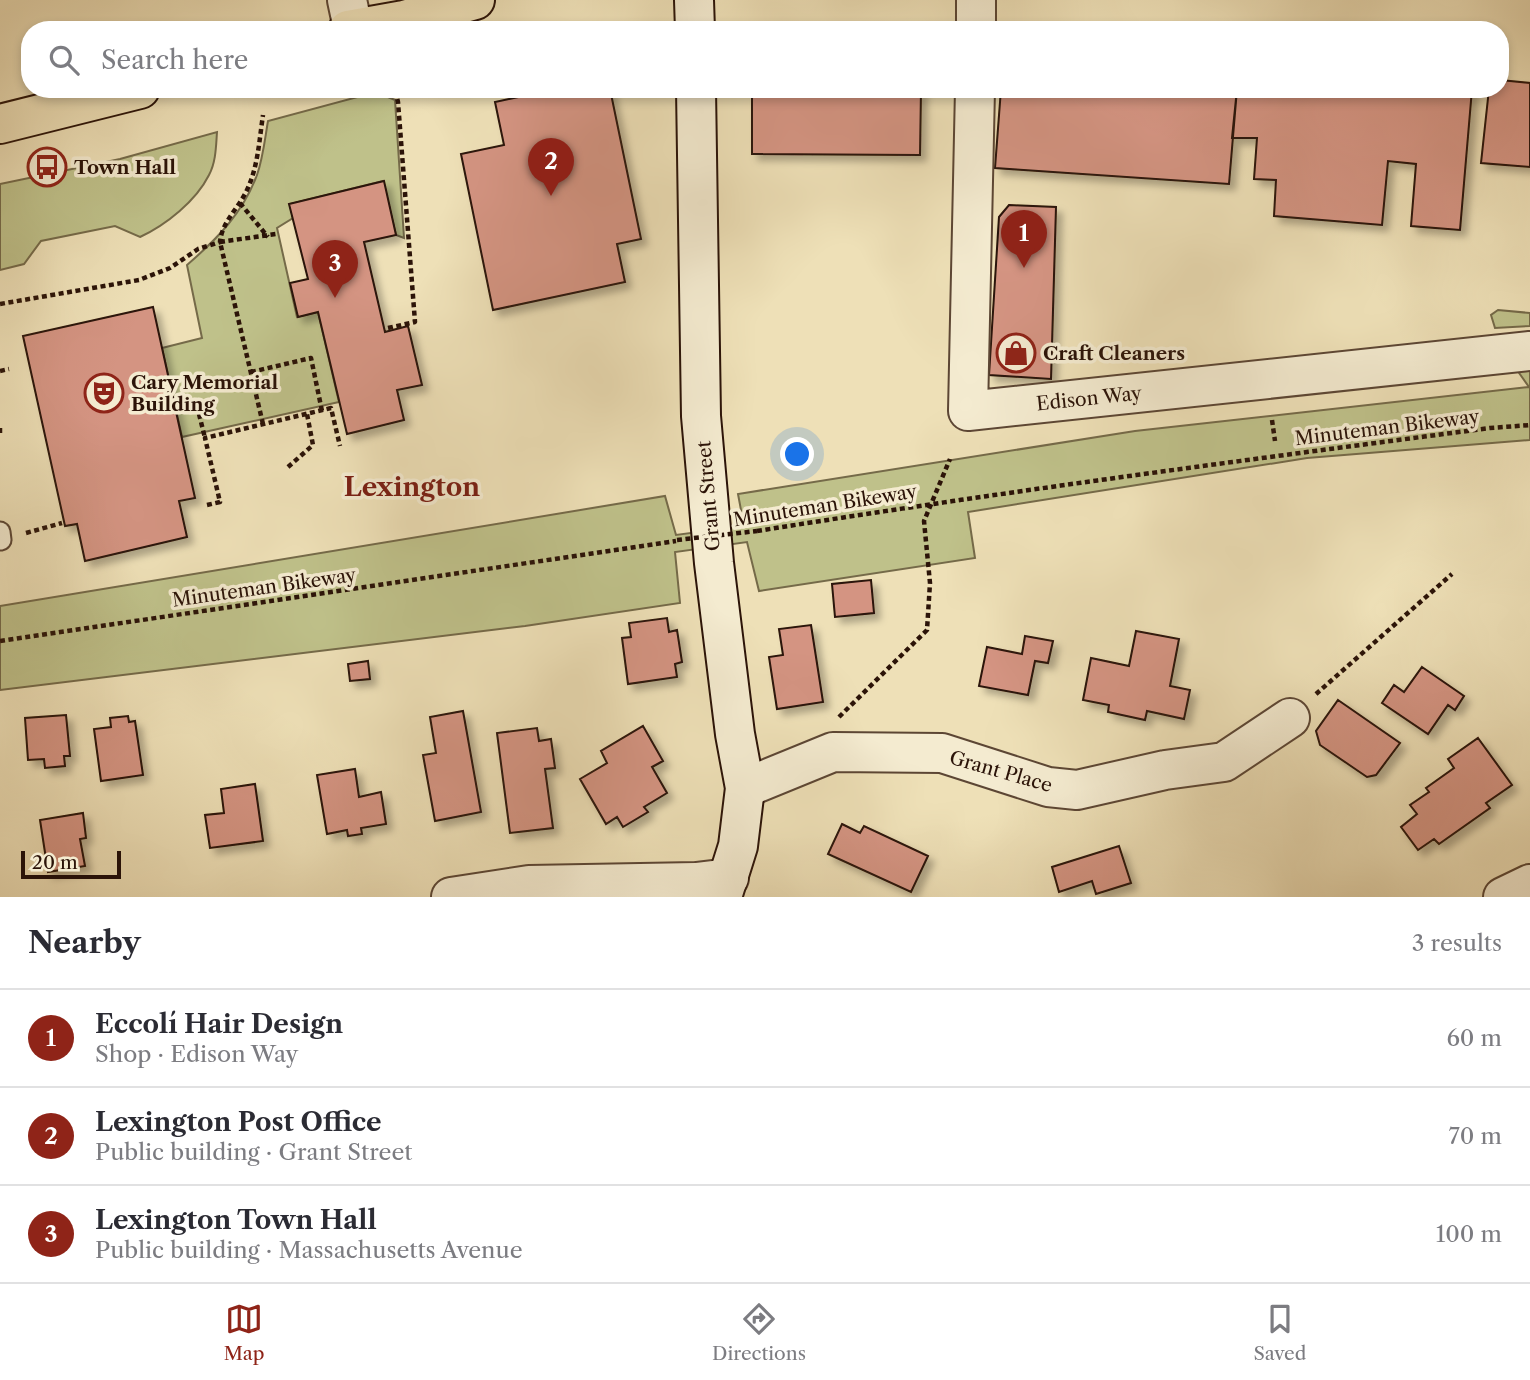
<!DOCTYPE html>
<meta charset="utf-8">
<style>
body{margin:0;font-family:"Libre Caslon Text",serif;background:#f2f2f3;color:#2b2b33}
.scale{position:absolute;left:21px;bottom:18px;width:100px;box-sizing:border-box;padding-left:7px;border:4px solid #2b1308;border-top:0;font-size:19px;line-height:24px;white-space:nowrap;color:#2b1308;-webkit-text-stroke:5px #f4ebd0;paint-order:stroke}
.you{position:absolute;left:798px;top:455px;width:24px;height:24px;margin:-18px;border:5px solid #fff;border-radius:50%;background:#1a73e8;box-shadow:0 0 0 10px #1a73e833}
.badge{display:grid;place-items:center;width:46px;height:46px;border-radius:50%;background:#8f2418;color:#fff;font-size:23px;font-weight:700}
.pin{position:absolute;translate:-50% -58px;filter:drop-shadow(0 2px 4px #0008)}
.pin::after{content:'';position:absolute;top:37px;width:24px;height:21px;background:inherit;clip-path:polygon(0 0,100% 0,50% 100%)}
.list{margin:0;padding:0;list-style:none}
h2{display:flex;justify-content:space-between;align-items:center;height:91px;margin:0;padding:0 28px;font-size:30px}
h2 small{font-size:23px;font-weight:400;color:#7c7c81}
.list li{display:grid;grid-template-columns:46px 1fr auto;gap:21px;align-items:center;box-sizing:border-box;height:98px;padding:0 28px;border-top:2px solid #e1e1e2}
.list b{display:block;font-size:26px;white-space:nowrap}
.list p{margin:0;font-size:23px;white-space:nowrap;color:#7c7c81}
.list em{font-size:23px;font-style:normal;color:#7c7c81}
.icon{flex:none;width:38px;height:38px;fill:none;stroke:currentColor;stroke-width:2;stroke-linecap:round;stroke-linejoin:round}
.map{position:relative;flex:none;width:1530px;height:897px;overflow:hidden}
.search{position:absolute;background:#fff;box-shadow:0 4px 10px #0003;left:21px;right:21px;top:21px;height:77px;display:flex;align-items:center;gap:18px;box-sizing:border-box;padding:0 24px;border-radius:28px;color:#7c7c81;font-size:26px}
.sheet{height:385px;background:#fff}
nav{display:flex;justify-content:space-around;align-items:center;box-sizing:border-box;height:98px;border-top:2px solid #e1e1e2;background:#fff;font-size:19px;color:#7c7c81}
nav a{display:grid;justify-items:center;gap:4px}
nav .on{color:#8f2418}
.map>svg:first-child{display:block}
</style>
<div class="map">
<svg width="1530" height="897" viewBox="0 0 1530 897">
<defs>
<filter id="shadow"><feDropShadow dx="6" dy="6" stdDeviation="3.5" flood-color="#0004"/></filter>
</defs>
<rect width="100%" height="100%" fill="#eee0b7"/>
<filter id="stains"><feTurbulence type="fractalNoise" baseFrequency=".00286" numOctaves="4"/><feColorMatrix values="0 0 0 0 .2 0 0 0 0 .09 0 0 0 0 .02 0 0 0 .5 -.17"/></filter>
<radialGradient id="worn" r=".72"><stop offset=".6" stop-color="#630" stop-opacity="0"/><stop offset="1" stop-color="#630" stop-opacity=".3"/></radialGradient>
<path fill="#bfc18a" stroke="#756a49" stroke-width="2" d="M 376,92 L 395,100 L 404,238 L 396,235 L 383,181 L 290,204 L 293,218 L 277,228 L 297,317 L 318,312 L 339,402 L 182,437 L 162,348 L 202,338 L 187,265 C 217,239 243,213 257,175 C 263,158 265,138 268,121 Z
M 217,132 C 216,146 216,162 209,175 C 196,201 166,225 140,237 L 115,226 L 41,241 L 24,264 L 0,270 L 0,184 L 120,159 Z
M 1498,310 L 1530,313 L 1530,326 L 1495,328 L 1491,315 Z
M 1530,365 L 1530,440 L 1307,458 L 968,512 L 975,558 L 759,591 L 747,542 L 675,552 L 680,603 L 525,626 L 0,690 L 0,606 L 665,496 L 676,535 L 744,526 L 738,494 L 1135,431 L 1529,387 L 1517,370 Z"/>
<path fill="#d49482" stroke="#2b1308" stroke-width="2" filter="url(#shadow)" d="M 1500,80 L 1530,83 L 1530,167 L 1481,163 L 1489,89 L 1500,89 Z
M 556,89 L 610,89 L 641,239 L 617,244 L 625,282 L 493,310 L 461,154 L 504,145 L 495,102 Z
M 752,89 L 921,89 L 920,155 L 752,154 Z
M 1001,89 L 1237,89 L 1229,184 L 995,168 Z
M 1237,89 L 1472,89 L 1460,230 L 1411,226 L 1416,164 L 1388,161 L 1382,225 L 1274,216 L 1276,180 L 1254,179 L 1257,138 L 1232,138 Z
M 384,181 L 396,235 L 364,242 L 385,332 L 408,326 L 422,385 L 397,390 L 404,420 L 347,434 L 318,312 L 298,317 L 290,283 L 308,279 L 289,204 Z
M 1009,205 L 1056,207 L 1051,379 L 989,375 L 999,217 Z
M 153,307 L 195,498 L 179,501 L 187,537 L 85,561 L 77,524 L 65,526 L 23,336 Z
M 871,580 L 874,613 L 835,617 L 832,584 Z
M 667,618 L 669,632 L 677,630 L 682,662 L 675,664 L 677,677 L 628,684 L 622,638 L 631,637 L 629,623 Z
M 811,625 L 823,702 L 777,709 L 769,657 L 783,655 L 779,629 Z
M 1136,631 L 1179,639 L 1170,686 L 1190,690 L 1184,719 L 1147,711 L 1145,720 L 1108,712 L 1109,705 L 1083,700 L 1091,658 L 1129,666 Z
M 1025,636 L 1053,641 L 1048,663 L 1035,661 L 1028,695 L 979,686 L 987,647 L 1022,654 Z
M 368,661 L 370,679 L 350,681 L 348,664 Z
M 1422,667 L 1464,696 L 1455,710 L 1448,705 L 1428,734 L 1382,703 L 1394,685 L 1404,692 Z
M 1338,700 L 1400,743 L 1376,775 L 1367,777 L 1320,745 L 1316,731 Z
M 463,711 L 481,812 L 435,821 L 423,755 L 436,753 L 430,717 Z
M 66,715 L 70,756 L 64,756 L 65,766 L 45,768 L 44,759 L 28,760 L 25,718 Z
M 128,716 L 129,722 L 135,721 L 143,775 L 101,781 L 94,729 L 111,727 L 110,718 Z
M 643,726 L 663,761 L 652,767 L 667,793 L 644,807 L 648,812 L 623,827 L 617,817 L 606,824 L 580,779 L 607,763 L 601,751 Z
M 537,728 L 539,741 L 551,739 L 555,768 L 545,769 L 553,828 L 510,833 L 497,733 Z
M 1478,738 L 1512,785 L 1486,803 L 1490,808 L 1439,844 L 1434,839 L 1418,850 L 1401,827 L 1417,814 L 1410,805 L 1429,792 L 1426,788 L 1454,768 L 1448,759 Z
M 355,769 L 359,797 L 381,792 L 386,824 L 361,828 L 362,834 L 348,836 L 347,830 L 327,834 L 317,775 Z
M 255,784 L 263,841 L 210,848 L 205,815 L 224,813 L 221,789 Z
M 83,813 L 86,838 L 80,839 L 85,866 L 48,872 L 40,820 Z
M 842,824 L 860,833 L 864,826 L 928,856 L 911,892 L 828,854 Z
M 1119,846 L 1131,883 L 1096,894 L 1092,881 L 1059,892 L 1052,867 Z"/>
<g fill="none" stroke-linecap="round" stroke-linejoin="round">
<defs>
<path id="lane" d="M 0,532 L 1,540"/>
<path id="street" d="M 347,0 L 353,28
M 976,30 L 976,0
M 975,89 L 968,411 L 1530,351
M 745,788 L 833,752 L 942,753 L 1048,787 L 1077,790 L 1165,770 L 1224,762 L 1290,718
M 451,897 L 529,885 L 696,882 L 729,878
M 1503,897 L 1530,884"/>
<path id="secondary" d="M 694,0 L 695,30
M 696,89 L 701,416 L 714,563 L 735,734 L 745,788 L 738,846 L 722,897"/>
<path id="primary" d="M 348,30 L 404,20 L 475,0
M 0,124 L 140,89"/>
</defs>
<use href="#lane" stroke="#5c4634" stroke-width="23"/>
<use href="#street" stroke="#5c4634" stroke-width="42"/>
<use href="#secondary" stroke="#2b1308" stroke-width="42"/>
<use href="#primary" stroke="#2b1308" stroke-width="42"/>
<path stroke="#2b1308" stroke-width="4.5" stroke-dasharray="5 3.5" stroke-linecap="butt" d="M 240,203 L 268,237
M 0,304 L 139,280 L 170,268 L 198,249 L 220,242 C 222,222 237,210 246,192 C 258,168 259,142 263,115
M 388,328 L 415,322 L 398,102 L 395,89
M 0,371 L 9,369
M 251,372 L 311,358 L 322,411
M 199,414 L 205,438
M 1272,420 L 1275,441
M 263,424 L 220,242 L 276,234
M 0,428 L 0,436
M 288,467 L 313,445 L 307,414
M 207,505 L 220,502 L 205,438 L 331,408 L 340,446
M 757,531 C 1001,492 1245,460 1490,428 L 1530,425
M 26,533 L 62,523
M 0,641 L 676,541
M 1316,694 L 1452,574
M 839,717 L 927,630 L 930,583 L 924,521 L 950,459"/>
<use href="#lane" stroke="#f4ebd0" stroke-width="19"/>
<use href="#street" stroke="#f4ebd0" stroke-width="38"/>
<use href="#secondary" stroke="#f4ebd0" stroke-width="38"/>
<use href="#primary" stroke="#eee0b7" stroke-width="38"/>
<path stroke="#2b1308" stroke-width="4.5" stroke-dasharray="5 3.5" stroke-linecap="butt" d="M 677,540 L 757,531"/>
</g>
<defs>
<symbol id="bus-ring" viewBox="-11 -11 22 22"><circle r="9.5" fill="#f4ebd0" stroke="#8f2418" stroke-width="1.5"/><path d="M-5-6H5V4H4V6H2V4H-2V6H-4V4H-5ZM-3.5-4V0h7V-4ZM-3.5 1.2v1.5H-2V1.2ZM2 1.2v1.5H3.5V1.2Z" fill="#8f2418"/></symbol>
<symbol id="shop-ring" viewBox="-11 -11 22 22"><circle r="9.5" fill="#f4ebd0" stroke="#8f2418" stroke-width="1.5"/><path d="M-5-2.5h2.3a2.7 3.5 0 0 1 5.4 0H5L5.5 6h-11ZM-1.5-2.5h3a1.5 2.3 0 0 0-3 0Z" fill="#8f2418"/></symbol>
<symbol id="theatre-ring" viewBox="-11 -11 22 22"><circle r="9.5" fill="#f4ebd0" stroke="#8f2418" stroke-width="1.5"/><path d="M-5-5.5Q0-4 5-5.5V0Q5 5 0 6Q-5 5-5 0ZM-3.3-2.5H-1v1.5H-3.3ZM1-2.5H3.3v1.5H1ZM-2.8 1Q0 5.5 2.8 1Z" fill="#8f2418"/></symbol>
</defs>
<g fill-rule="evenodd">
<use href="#bus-ring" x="25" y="145" width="44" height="44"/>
<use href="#shop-ring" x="994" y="331" width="44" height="44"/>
<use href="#theatre-ring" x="82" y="371" width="44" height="44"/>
</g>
<g text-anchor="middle" stroke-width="7" stroke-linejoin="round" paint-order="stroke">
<g font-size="19" font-weight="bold" fill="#2b1308" stroke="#f4ebd0" text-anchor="start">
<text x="74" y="174">Town Hall</text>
<text x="1043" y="360">Craft Cleaners</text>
<text x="131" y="389">Cary Memorial<tspan x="131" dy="22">Building</tspan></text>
</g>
<g font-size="19" fill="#2b1308" stroke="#f4ebd0">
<text transform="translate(1089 398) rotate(-6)" y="7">Edison Way</text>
<text transform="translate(1387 427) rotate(-7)" y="7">Minuteman Bikeway</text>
<text transform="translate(708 496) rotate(-95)" y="7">Grant Street</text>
<text transform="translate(825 505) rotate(-9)" y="7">Minuteman Bikeway</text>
<text transform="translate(264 587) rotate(-8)" y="7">Minuteman Bikeway</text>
<text transform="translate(1001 771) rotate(16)" y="7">Grant Place</text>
</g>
<g font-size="26" font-weight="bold" fill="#7a1f14" stroke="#f4ebd0">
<text x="412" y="496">Lexington</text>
</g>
</g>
<rect width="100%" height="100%" filter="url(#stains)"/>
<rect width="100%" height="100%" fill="url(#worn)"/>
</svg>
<div class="scale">20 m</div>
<div class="you"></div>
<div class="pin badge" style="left:1024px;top:268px">1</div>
<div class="pin badge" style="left:551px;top:196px">2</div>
<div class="pin badge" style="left:335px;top:298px">3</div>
<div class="search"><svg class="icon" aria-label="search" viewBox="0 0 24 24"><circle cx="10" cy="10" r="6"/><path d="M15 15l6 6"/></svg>Search here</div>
</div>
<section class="sheet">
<h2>Nearby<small>3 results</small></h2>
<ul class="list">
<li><span class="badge">1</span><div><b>Eccolí Hair Design</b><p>Shop · Edison Way</p></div><em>60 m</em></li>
<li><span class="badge">2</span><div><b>Lexington Post Office</b><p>Public building · Grant Street</p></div><em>70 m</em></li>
<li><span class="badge">3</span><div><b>Lexington Town Hall</b><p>Public building · Massachusetts Avenue</p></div><em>100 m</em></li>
</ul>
</section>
<nav>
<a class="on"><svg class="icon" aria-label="map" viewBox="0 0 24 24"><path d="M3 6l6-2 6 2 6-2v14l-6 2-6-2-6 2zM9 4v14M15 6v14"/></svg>Map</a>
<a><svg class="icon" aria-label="directions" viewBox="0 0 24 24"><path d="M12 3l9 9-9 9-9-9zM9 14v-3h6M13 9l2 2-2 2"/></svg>Directions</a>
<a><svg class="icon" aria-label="saved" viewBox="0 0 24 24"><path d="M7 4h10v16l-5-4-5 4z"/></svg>Saved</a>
</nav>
